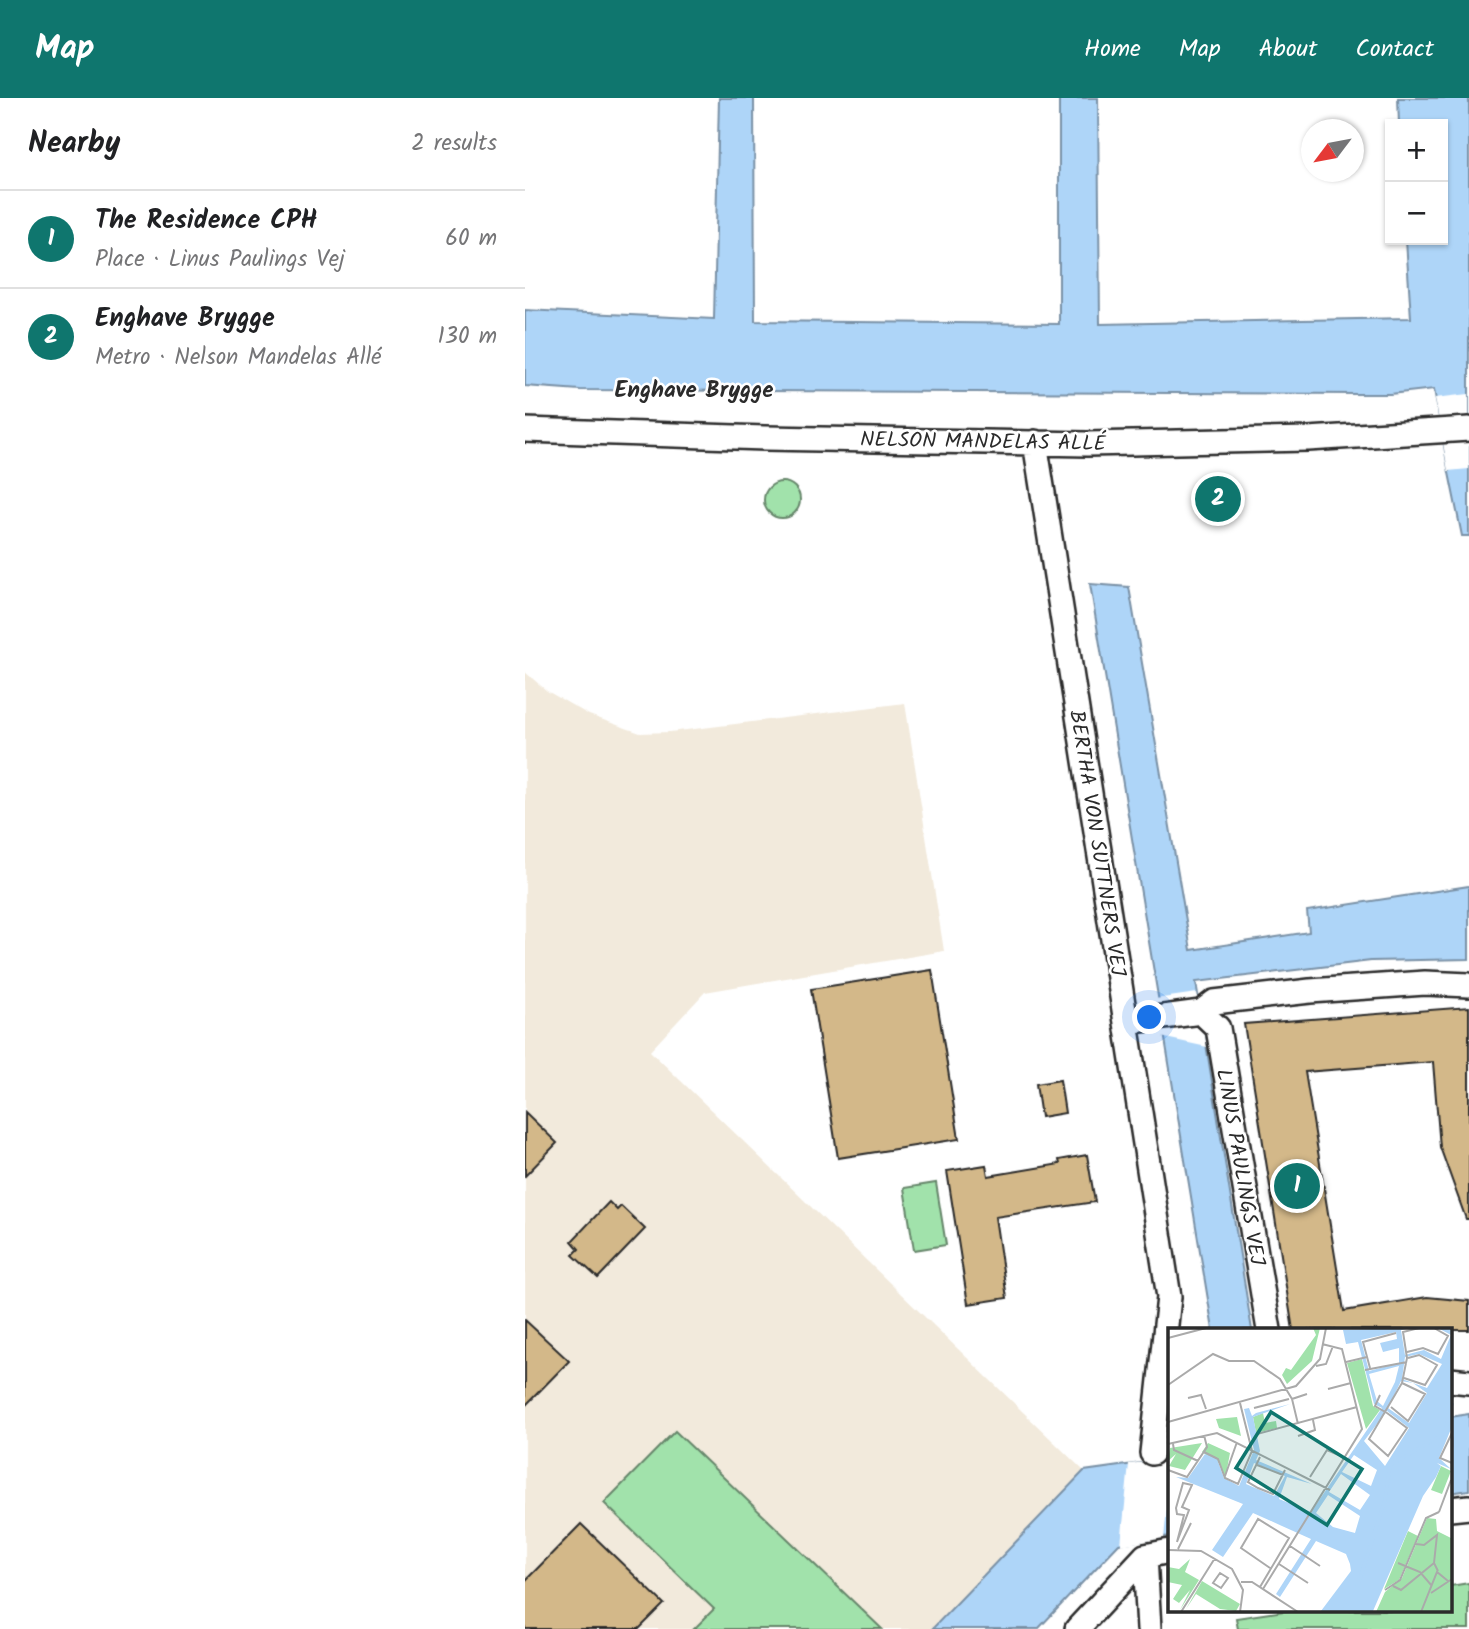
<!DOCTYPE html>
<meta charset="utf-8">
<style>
body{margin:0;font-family:Kalam,sans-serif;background:#f6f6f6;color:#202124}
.controls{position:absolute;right:21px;top:21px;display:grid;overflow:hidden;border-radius:0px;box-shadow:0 2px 5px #0004}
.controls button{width:63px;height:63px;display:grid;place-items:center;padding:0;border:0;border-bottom:2px solid #e0e0e0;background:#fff;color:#202124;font:35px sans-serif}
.compass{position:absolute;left:776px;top:21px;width:63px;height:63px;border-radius:50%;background:#fff;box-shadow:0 2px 5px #0004;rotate:238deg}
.you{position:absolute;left:625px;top:920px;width:24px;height:24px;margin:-18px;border:5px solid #fff;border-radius:50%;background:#1a73e8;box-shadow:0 0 0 10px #1a73e833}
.badge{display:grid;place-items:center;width:46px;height:46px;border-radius:50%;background:#0f766e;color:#fff;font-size:23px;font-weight:700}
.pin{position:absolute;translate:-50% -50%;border:4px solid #fff;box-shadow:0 2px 7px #0006}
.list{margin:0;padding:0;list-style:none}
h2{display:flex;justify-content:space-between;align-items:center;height:91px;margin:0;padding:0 28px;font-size:30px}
h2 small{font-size:23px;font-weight:400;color:#757577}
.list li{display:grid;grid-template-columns:46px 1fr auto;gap:21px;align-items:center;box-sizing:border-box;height:98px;padding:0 28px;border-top:2px solid #e0e0e0}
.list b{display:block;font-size:26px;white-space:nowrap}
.list p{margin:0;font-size:23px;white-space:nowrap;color:#757577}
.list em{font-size:23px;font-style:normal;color:#757577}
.map{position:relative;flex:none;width:944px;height:1531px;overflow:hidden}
header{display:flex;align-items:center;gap:42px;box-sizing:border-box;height:98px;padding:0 35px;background:#0f766e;color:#fff}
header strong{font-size:33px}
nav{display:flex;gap:38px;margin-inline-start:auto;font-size:24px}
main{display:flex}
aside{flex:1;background:#fff}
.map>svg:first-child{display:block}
</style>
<header>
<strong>Map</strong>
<nav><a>Home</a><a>Map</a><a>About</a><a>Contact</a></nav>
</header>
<main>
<aside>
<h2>Nearby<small>2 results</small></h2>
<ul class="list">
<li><span class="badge">1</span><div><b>The Residence CPH</b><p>Place · Linus Paulings Vej</p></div><em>60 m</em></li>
<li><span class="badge">2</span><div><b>Enghave Brygge</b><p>Metro · Nelson Mandelas Allé</p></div><em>130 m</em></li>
</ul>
</aside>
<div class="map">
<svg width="944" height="1531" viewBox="0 0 944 1531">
<rect width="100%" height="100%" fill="#fff"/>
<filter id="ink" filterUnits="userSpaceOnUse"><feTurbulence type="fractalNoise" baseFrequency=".0143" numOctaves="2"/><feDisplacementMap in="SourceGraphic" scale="14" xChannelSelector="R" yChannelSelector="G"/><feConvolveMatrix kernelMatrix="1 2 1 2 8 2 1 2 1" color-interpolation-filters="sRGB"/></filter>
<g filter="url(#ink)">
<path fill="#f2eadc" d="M 0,574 L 22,593 L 64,617 L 115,635 L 145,634 L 380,605 L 419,853 L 180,894 L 125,953 L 559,1373 L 407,1531 L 0,1531 Z"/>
<path fill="#a1e2ab" stroke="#66866b" stroke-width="2" d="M239 402a18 18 0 1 1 36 0a18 18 0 1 1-36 0Z
M 411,1085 L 421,1147 L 389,1152 L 379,1090 Z
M 150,1333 L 357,1531 L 169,1531 L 189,1511 L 79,1405 Z
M 944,1485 L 944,1531 L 713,1531 L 711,1520 L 766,1512 L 925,1512 L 925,1488 Z"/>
<path fill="#aed5f8" stroke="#7a91a6" stroke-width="2" d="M 194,0 L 229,0 L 230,223 L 534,226 L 534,0 L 573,0 L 575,226 L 886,220 L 881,142 L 918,142 L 918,26 L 874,26 L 873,0 L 944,0 L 944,438 L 937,438 L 922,365 L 909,291 L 865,296 L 835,296 L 55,292 L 0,288 L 0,212 L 189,221 Z
M 565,486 L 604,489 L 666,852 L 784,834 L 782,813 L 944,788 L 944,861 L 846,863 L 671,884 L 727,1232 L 688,1232 Z
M 944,1316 L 944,1392 L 925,1395 L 925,1319 Z
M 645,1361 L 645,1438 L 594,1446 L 513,1531 L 407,1531 L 559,1373 Z"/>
<path fill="#fff" d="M 944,296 L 944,371 L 923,373 L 910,300 Z
M 672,895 L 682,949 L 636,939 L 630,901 Z
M 645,1361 L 645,1382 L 639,1440 L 596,1447 L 604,1366 Z"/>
<path fill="#d3b889" stroke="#2b2b2b" stroke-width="2" d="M 407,872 L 434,1041 L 313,1060 L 286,891 Z
M 944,909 L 944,1121 L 941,1121 L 915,1049 L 908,964 L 780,974 L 819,1213 L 902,1199 L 944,1203 L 944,1232 L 768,1232 L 719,926 Z
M 535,982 L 540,1015 L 516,1019 L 511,986 Z
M 0,1014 L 32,1045 L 0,1078 Z
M 562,1057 L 570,1104 L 470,1119 L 482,1200 L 443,1206 L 422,1073 L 461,1067 L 463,1078 L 535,1066 L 534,1062 Z
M 84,1104 L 92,1112 L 96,1108 L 120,1131 L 73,1180 L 48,1157 L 54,1151 L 47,1143 Z
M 0,1222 L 44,1263 L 0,1308 Z
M 56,1426 L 139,1506 L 114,1531 L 0,1531 L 0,1483 Z"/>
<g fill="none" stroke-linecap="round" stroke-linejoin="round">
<defs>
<path id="street" d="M 0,332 L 240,340 L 562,346 L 783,341 L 944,331
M 510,344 L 644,1199 L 627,1355
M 676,914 L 693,930 L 744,1232
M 601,924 L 676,914 L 689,904 L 785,893 L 900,885 L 944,887
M 925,1282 L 944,1284
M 925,1411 L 944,1409
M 620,1458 L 624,1531
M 552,1531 L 620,1458 L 645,1453"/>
</defs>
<use href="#street" stroke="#2b2b2b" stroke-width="28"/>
<use href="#street" stroke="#fff" stroke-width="23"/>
</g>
</g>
<g text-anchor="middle" stroke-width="5" stroke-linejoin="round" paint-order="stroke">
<g font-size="21" fill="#2b2b2b" stroke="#fff">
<text transform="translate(458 343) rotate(1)" y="7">NELSON MANDELAS ALLÉ</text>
<text transform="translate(573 745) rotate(81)" y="7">BERTHA VON SUTTNERS VEJ</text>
<text transform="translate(716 1069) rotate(80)" y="7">LINUS PAULINGS VEJ</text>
</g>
<g font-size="23" font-weight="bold" fill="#2b2b2b" stroke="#fff">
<text x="169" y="299">Enghave Brygge</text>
</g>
</g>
<g transform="translate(643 1230)">
<rect width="284" height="284" fill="#fff"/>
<path d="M 145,0 L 152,0 L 144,33 L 119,56 L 114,47 L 118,40 L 123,42 L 148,7 ZM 194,31 L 205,78 L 212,82 L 198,101 L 179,35 ZM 95,85 L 97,95 L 108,93 L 109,100 L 88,105 L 85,89 ZM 69,89 L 73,108 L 51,100 L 48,91 ZM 34,115 L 17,142 L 1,138 L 8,126 L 0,133 L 2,120 ZM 40,115 L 62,125 L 57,152 L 52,136 L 34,124 ZM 273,138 L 283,143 L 274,166 L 263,162 ZM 259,190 L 268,191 L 269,203 L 283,210 L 283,283 L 208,284 L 217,264 L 234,250 ZM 240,203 L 250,208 L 231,252 L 216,261 ZM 22,231 L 17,244 L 31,252 L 12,282 L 22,262 L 11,275 L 5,271 L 14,257 L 0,254 L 0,239 L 11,241 ZM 34,253 L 72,276 L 68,283 L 52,281 L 28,266 L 18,281 Z" fill="#a1e2ab"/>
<path d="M 242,0 L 233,2 L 237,27 L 256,22 L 273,31 L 283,7 L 270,0 L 283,0 L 283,101 L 271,130 L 283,141 L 269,135 L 273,138 L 268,149 L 255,168 L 205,283 L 153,283 L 183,243 L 182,236 L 178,226 L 148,213 L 112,269 L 108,266 L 143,211 L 85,185 L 55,229 L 44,222 L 75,176 L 8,149 L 20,150 L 37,126 L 49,131 L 56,150 L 71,158 L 86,122 L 76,81 L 81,80 L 84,88 L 88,85 L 122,76 L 85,89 L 92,123 L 88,132 L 144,156 L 119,149 L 111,171 L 143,184 L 214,80 L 206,76 L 190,14 L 178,16 L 175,2 ZM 228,4 L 229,11 L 212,15 L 215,24 L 231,20 L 231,35 L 201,43 L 193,12 ZM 251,26 L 274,36 L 259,60 L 234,51 L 237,29 ZM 231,38 L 227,54 L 215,78 L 209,73 L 201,46 ZM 233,53 L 245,55 L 259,65 L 241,95 L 220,80 ZM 219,83 L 241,100 L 217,138 L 196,113 ZM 186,127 L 209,142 L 203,158 L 174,144 ZM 86,135 L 117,148 L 106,168 L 78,156 ZM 173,146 L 202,167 L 192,182 L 161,164 ZM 160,167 L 192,188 L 187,205 L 165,199 L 148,185 Z" fill="#aed5f8" fill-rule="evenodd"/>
<path fill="none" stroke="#aed5f8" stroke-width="3.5" d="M 170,284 L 190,257 L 217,172 L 222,137 L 277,105 L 284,75"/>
<path fill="none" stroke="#aaa" stroke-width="2" d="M 0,10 L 38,0M 239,24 L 255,20 L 270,26 L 280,8 L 266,0M 178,34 L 199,29M 148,38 L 158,36 L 165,18M 202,40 L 195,14 L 228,5M 197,42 L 239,34M 236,50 L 257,57 L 269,37 L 251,27 L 240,30M 0,57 L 45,26 L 61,33 L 86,33 L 112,51 L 124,71M 160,61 L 183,55M 212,67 L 207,78 L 219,85M 20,70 L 33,67 L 38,81M 223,79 L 240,93 L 257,66 L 234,55M 86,80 L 121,71M 219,85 L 239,100 L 220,128 L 201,111 L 234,55 L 239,30 L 235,4 L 251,0M 0,94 L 128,58 L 152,31 L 158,0M 130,96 L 124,71 L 139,66M 284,105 L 272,130 L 284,135M 89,106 L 189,79M 130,108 L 147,102 L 145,92M 0,116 L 49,105 L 162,162M 5,116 L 6,122 L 30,133M 36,124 L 50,131 L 57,150 L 70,156 L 84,123 L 72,75M 92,129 L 80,154 L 90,160 L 105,166 L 117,142M 89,137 L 115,147M 0,142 L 19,149 L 39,119 L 36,107M 57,148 L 69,114M 142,149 L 159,122 L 182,132M 15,155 L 24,157 L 14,179 L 21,182 L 9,214 L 16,187 L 9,186 L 8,180 ZM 271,184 L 283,152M 248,216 L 256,217 L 269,207 L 266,235 L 270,243M 122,218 L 152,238M 10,221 L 23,195M 0,222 L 33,223 L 64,241 L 75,262 L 72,284M 230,235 L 252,244 L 264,258M 111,236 L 140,255M 52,245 L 60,250 L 53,260 L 45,255 ZM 73,254 L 84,254 L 130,284M 225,258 L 233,262 L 266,235M 92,259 L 121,210 L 90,191 L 73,220 L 102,240M 95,261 L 194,101 L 174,21 L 154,16M 217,262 L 232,252 L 258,190 L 271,184M 263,265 L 284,251M 13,284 L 47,230M 253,284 L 269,244 L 280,253"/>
<path fill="#0f766e" fill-opacity="0.15" stroke="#0f766e" stroke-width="3.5" d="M 103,84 L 194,141 L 159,197 L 68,140 Z"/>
<rect width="284" height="284" fill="none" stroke="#2b2b2b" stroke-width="3.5"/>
</g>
</svg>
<div class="controls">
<button>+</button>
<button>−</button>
</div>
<svg class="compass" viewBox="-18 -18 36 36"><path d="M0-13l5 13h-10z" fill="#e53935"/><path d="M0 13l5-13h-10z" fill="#757577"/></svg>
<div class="you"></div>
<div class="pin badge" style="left:772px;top:1088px">1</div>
<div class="pin badge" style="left:693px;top:401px">2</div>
</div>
</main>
